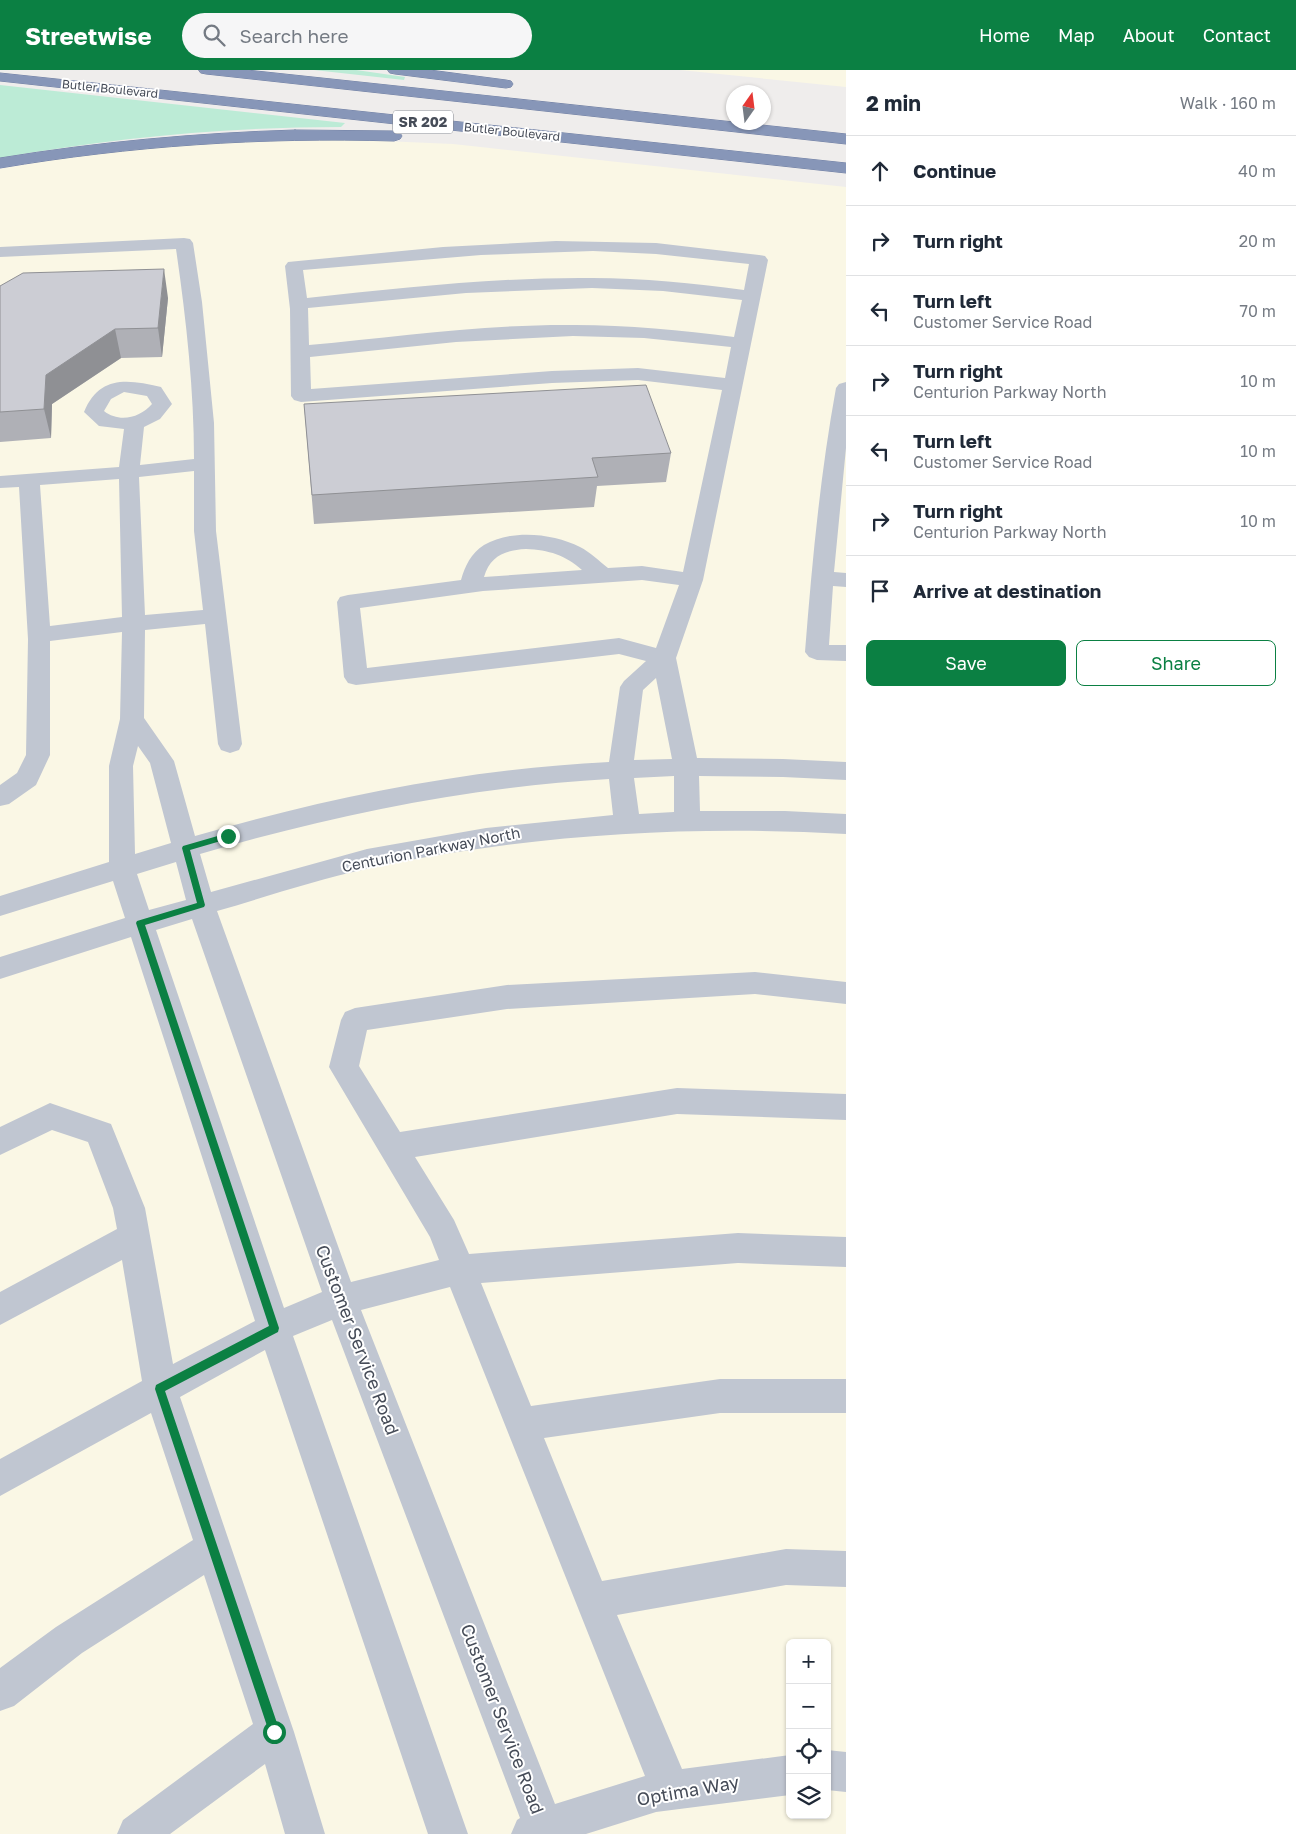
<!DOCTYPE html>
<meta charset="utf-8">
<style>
body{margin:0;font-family:"Golos Text",sans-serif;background:#f6f6f7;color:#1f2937}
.controls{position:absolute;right:15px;bottom:15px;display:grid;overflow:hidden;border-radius:8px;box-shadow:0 1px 4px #0004}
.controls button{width:45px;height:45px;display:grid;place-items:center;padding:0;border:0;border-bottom:1px solid #e0e1e3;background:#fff;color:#1f2937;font:25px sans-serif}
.compass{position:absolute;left:726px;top:15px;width:45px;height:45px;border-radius:50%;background:#fff;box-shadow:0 1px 4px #0004;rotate:14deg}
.stop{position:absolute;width:15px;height:15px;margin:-11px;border:4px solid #0b8043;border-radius:50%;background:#fff}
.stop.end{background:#0b8043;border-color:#fff;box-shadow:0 1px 5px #0008}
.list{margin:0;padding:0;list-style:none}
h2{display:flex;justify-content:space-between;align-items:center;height:65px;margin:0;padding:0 20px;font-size:21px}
h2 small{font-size:16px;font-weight:400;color:#747a83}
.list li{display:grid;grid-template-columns:32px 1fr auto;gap:15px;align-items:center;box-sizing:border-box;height:70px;padding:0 20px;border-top:1px solid #e0e1e3}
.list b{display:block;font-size:19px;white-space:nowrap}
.list p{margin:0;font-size:16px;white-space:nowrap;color:#747a83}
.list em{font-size:16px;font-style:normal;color:#747a83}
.actions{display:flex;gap:10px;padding:15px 20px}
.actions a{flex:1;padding:11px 0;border:1px solid #0b8043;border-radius:8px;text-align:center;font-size:18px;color:#0b8043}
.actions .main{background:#0b8043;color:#fff}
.icon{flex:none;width:28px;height:28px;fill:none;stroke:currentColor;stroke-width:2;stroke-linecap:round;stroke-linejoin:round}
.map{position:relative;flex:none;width:846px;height:1764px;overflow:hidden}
header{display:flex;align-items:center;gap:30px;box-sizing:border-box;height:70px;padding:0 25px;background:#0b8043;color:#fff}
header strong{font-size:24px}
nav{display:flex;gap:28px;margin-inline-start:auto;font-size:18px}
.search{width:350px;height:45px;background:#f6f6f7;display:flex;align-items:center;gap:12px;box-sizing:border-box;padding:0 18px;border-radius:28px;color:#747a83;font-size:19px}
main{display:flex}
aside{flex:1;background:#fff}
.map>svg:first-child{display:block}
</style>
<header>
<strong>Streetwise</strong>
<div class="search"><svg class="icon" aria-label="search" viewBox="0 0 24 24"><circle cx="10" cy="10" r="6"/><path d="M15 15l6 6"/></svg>Search here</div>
<nav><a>Home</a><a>Map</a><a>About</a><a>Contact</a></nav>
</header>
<main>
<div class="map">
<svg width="846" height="1764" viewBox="0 0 846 1764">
<rect width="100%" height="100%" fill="#efedec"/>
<path fill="#faf7e5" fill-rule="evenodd" d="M 680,0 L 846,0 L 846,17 Z
M 314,68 L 453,74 L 846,117 L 846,1764 L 0,1764 L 0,99 L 104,81 L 212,70 ZM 790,1573 L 827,1573 L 827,1745 L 790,1745 Z"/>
<path fill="#bcebd6" d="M 314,0 L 356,0 L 405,7 L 404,10 Z
M 0,15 L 345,53 L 341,57 C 226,57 113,68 0,88 Z"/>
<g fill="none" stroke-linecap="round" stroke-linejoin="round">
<defs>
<path id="highway" d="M 199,0 L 247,0 L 846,64 L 846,74 L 206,4 L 201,3 Z
M 388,0 L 430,0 L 506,10 L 511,11 L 513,14 L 511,17 L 506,18 L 395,4 L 390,3 Z
M 0,3 L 846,93 L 846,103 L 0,11 Z
M 295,60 L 394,61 L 400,63 L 402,66 L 400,69 L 394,71 C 261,67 131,76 0,98 L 0,88 C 98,72 196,63 295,60 Z"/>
</defs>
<use href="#highway" stroke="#7281a4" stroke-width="1"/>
<path fill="#c0c6d1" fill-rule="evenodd" d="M 184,168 L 190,169 L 193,173 L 202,232 L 214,353 L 216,461 L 242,674 L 239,680 L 230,683 L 221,680 L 218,674 L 205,554 L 145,560 L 144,648 L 174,691 L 195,766 C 330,727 468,699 609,692 L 620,617 L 624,611 L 646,591 L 619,584 L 356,615 L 348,613 L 344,607 L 337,532 L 340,527 L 348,525 L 461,510 C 465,496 471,483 484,475 C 511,459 553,463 580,477 C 590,482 599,491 608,498 L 642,496 L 683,502 L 722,320 L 638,310 L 552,313 L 301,332 L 294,330 L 291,326 L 290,239 L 285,196 L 288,192 L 443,177 L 556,171 L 656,173 L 759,185 L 765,186 L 768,190 L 703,510 L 676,588 L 697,688 L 783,689 L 846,692 L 846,710 L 783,707 L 699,706 L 700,741 L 785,741 L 846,744 L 846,764 C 685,755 524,765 366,799 C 315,810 266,827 217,841 L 351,1212 L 439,1190 L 430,1167 L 329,997 L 341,950 L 345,942 L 355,938 L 507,915 L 755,902 L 846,912 L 846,934 L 755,924 L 507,939 L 367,960 L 359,996 L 400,1062 L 677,1018 L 846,1024 L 846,1050 L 677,1044 L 415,1087 L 454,1150 L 469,1184 L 738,1163 L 846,1167 L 846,1197 L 738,1193 L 481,1213 L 531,1336 L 720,1309 L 846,1309 L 846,1343 L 720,1343 L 544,1368 L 602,1511 L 786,1479 L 846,1481 L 846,1517 L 786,1515 L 617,1545 L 682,1699 L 790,1685 L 790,1725 L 656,1742 L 586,1764 L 511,1764 L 517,1750 L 520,1748 L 332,1250 L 293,1266 L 468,1764 L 428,1764 L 265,1280 L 180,1327 L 294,1662 L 325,1764 L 285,1764 L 265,1694 L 170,1764 L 117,1764 L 123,1750 L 253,1654 L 204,1505 L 82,1583 L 14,1636 L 0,1641 L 0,1598 L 56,1557 L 193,1470 L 151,1343 L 0,1426 L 0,1389 L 142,1311 L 122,1190 L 0,1255 L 0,1222 L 117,1159 L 113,1138 L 88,1072 L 52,1060 L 0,1085 L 0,1057 L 50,1033 L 111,1054 L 145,1138 L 173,1294 L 255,1251 L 131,867 L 0,909 L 0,887 L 125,848 L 113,811 L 0,846 L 0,826 L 109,792 L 109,696 L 120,649 L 122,562 L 50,571 L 50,685 L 36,715 L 9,734 L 0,736 L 0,715 L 17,703 L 26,685 L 28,569 L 19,417 L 0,418 L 0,406 L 119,397 L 124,359 L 99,356 L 84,342 C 99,305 128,309 161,317 L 172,334 L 160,349 L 144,357 L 140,395 L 194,389 C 194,319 186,248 176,179 L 0,187 L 0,177 ZM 593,181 L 656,184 L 749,194 L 744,220 C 693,213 643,208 592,208 C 497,207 401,218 307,228 L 303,200 L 481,185 ZM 592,218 L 663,221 L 742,230 L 734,267 C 681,260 628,255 575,255 C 486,254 397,267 309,275 L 308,238 L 466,223 ZM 573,266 L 644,268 L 731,277 L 725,308 L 638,298 L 552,301 L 311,319 L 310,287 L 456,272 ZM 124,322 L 147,326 L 152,334 C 140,348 119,353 104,341 L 111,329 ZM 194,401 L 194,461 L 203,540 L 145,545 L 139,407 ZM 119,409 L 122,547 L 50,556 L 40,415 ZM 526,479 C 549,480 565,485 582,500 L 484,507 C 490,486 505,480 526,479 ZM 642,510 L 679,515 L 656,578 L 619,568 L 367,598 L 360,538 L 483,521 ZM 656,608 L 672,689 L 634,690 L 643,620 ZM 138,676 L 150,693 L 171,773 L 135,784 L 133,696 ZM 674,706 L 674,742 L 639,744 L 634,708 ZM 609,709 L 613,745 L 486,758 L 367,779 L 211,822 L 200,784 C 333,745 470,717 609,709 ZM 176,792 L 186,830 L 149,840 L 137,804 ZM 192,849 L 322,1222 L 284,1238 L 156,860 ZM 450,1217 L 645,1706 L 555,1734 L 361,1240 Z
M 846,312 L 846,378 L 834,502 L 846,503 L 846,517 L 833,516 L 829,575 L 846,575 L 846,591 L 817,590 L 809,587 L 805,582 C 812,493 820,406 836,318 L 839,314 Z
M 827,1680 L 846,1682 L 846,1722 L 827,1720 Z"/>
<use href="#highway" fill="#8796b8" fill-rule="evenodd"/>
</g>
<path fill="#afb0b6" d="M 0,216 L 168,228 L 162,287 L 121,288 L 52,334 L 51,368 L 0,372 Z
M 304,334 L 671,383 L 666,412 L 597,416 L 594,437 L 314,454 Z"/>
<path fill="#8f9094" d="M 164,199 L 168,228 L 162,287 L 158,258 Z
M 115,259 L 121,288 L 52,334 L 51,368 L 44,339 L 46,305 Z"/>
<path fill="#cccdd4" stroke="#8f9094" d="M 164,199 L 158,258 L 115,259 L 46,305 L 44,339 L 0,342 L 0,216 L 23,203 Z
M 646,315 L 671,383 L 592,388 L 598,407 L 312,425 L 304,334 Z"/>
<path fill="#0b8043" d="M 228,763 L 232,766 L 231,768 L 190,780 L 205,835 L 204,837 L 145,855 L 279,1258 L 278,1262 L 165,1321 L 280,1662 L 279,1666 L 274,1668 L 270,1666 L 269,1662 L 155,1319 L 156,1315 L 269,1256 L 136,853 L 137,851 L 197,833 L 182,778 L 183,776 Z"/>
<g text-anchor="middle" stroke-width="4" stroke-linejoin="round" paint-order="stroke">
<g font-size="12" fill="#464c58" stroke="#fff">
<text transform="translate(110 19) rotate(6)" y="4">Butler Boulevard</text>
<text transform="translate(512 62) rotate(6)" y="4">Butler Boulevard</text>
</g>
<rect fill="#fff" stroke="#7e828a" stroke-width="1" x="393" y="40.5" width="60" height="23" rx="4"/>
<g font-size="14" font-weight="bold" fill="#464c58">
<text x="423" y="57">SR 202</text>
</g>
<g font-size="15" fill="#464c58" stroke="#fff">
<text transform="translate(431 780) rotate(-11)" y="5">Centurion Parkway North</text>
</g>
<g font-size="18" fill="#464c58" stroke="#fff">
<text transform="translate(357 1270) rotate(69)" y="6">Customer Service Road</text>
<text transform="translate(502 1649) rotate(69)" y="6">Customer Service Road</text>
<text transform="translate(688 1721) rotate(-10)" y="6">Optima Way</text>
</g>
</g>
</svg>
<div class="controls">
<button>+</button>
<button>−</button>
<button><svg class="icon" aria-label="locate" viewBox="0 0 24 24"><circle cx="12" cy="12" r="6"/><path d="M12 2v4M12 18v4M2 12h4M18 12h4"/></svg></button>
<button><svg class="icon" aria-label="layers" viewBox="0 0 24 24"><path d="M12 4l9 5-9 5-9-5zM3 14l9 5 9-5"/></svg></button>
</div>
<svg class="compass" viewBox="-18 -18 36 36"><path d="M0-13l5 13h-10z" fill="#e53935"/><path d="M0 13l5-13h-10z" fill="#747a83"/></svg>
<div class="stop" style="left:274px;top:1662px"></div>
<div class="stop end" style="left:228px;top:766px"></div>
</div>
<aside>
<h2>2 min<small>Walk · 160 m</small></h2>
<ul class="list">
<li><svg class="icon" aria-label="ahead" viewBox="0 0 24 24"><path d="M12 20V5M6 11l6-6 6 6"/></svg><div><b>Continue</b></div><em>40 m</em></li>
<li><svg class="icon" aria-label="right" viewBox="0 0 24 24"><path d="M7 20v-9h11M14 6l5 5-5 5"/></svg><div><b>Turn right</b></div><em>20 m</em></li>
<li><svg class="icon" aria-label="left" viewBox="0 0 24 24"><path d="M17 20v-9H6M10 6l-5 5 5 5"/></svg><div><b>Turn left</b><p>Customer Service Road</p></div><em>70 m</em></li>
<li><svg class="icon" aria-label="right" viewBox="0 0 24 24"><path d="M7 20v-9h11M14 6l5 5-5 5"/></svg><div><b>Turn right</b><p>Centurion Parkway North</p></div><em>10 m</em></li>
<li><svg class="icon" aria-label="left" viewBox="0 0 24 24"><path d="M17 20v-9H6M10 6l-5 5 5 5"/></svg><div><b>Turn left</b><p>Customer Service Road</p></div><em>10 m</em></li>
<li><svg class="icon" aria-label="right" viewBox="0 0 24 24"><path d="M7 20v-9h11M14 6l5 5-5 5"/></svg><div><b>Turn right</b><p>Centurion Parkway North</p></div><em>10 m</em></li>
<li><svg class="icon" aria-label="arrive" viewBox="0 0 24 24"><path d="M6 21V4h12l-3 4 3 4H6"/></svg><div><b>Arrive at destination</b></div></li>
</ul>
<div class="actions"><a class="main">Save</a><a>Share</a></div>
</aside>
</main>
